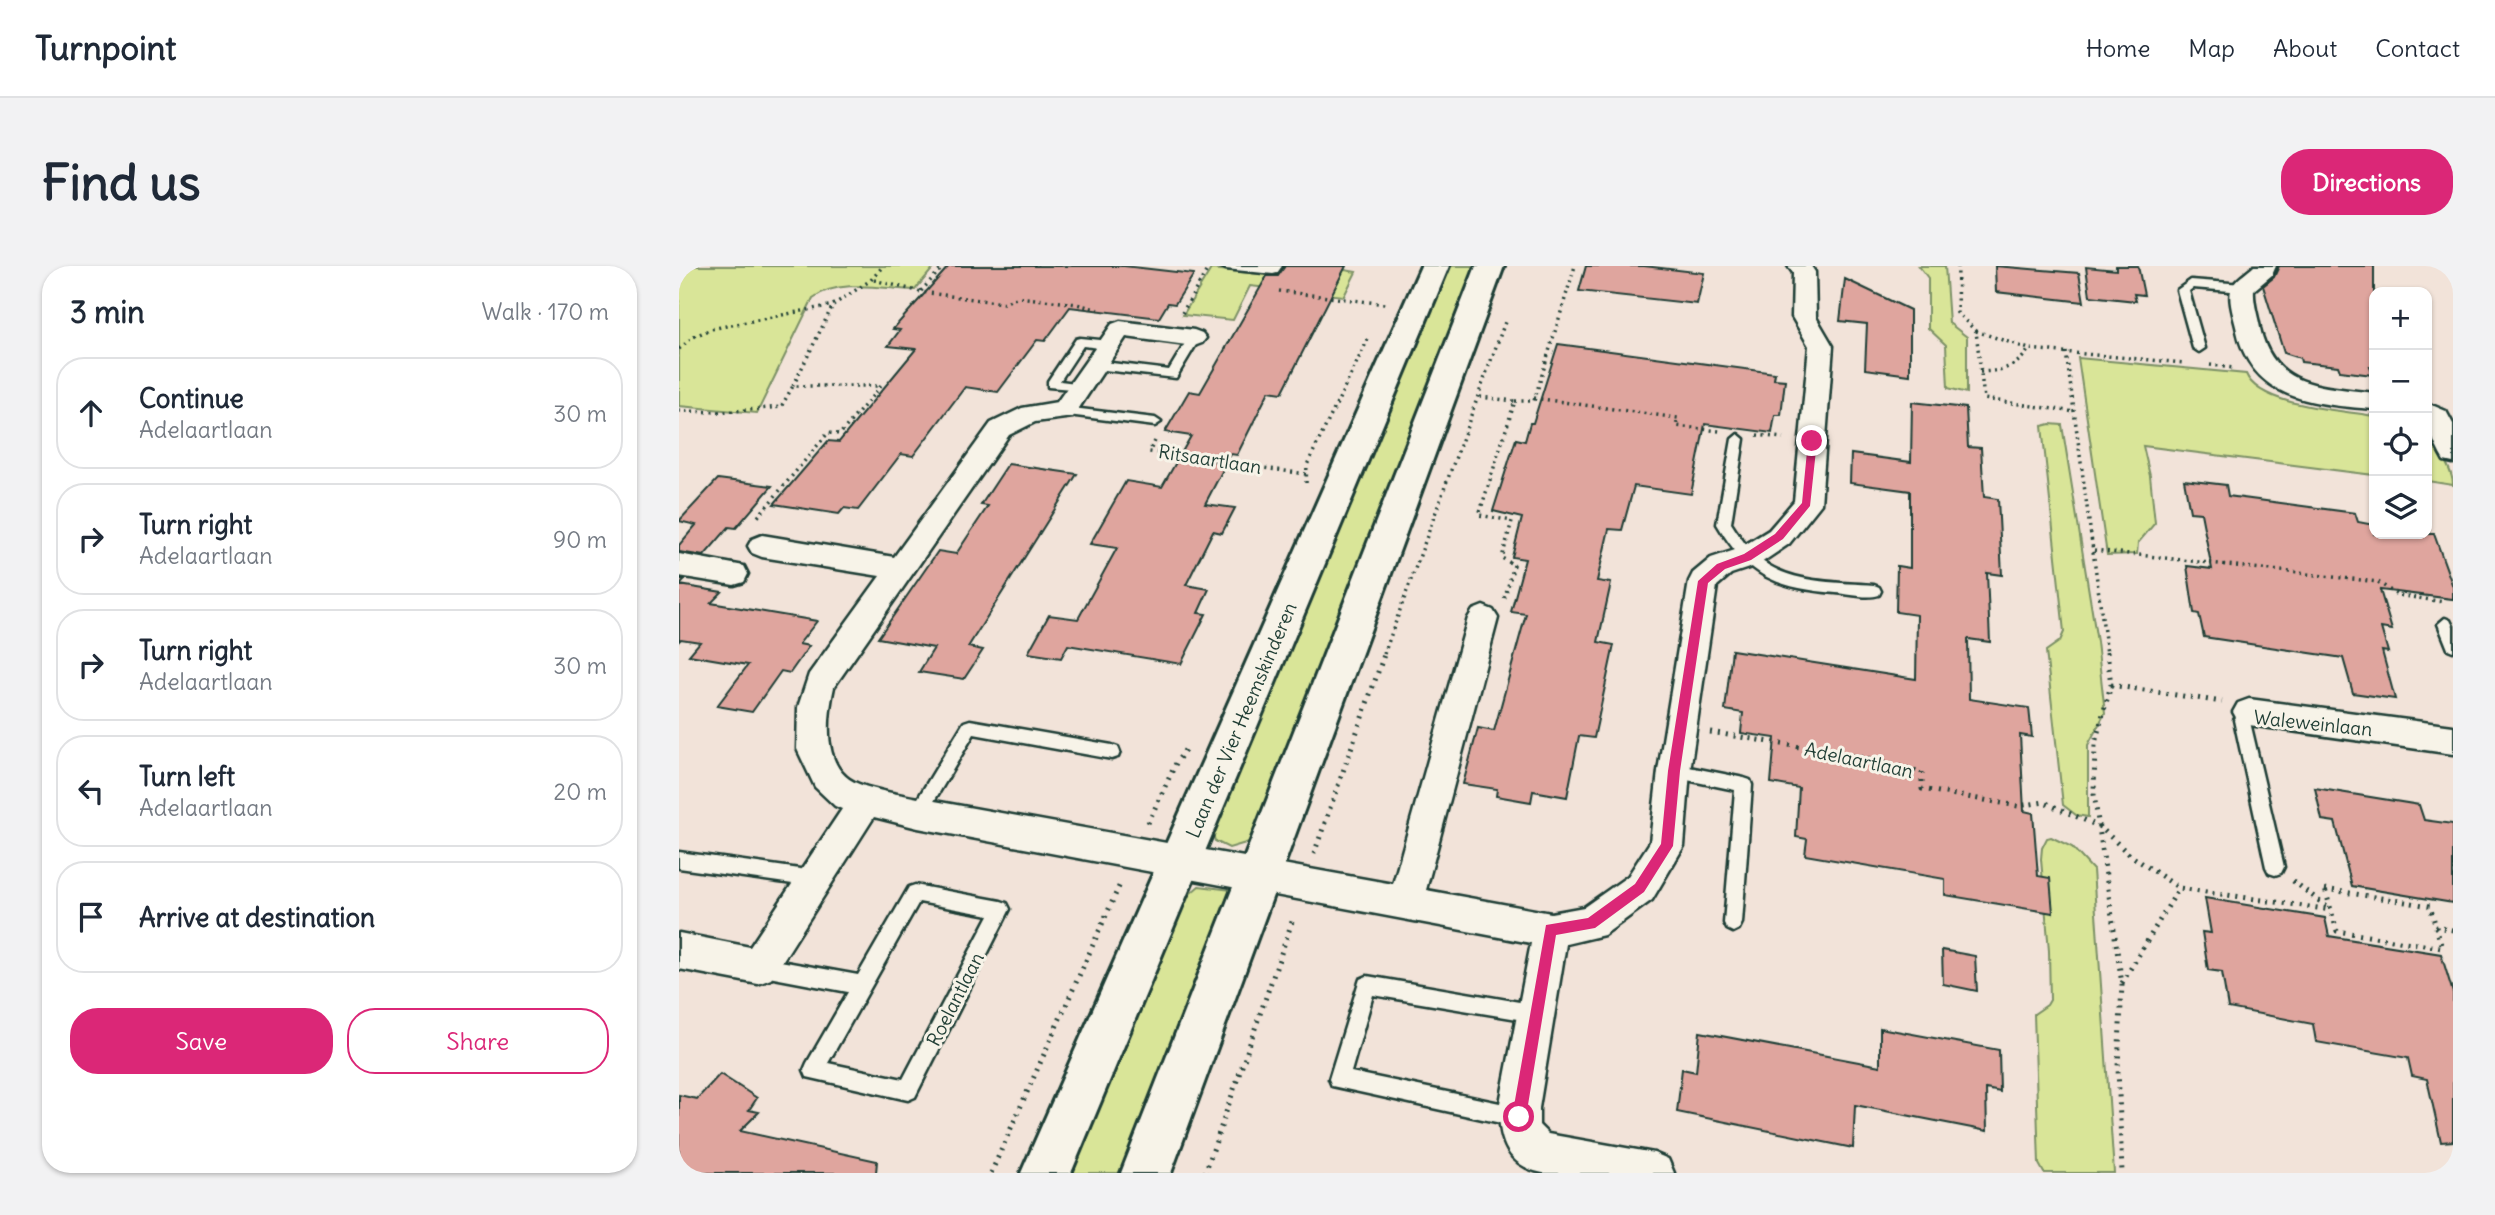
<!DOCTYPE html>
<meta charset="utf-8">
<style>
body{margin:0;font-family:Delius,sans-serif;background:#f2f2f3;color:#1f2937}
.controls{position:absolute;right:21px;top:21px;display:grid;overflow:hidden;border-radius:14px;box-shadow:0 2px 5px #0004}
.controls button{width:63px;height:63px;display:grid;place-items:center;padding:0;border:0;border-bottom:2px solid #e0e1e3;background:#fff;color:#1f2937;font:35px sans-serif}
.stop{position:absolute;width:21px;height:21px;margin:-16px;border:5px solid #db2777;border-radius:50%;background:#fff}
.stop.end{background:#db2777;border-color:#fff;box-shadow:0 2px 7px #0008}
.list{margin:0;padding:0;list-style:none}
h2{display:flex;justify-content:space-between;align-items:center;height:91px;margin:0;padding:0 28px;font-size:30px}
h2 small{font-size:23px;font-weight:400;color:#747a83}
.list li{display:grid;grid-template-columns:46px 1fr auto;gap:21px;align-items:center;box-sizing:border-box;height:112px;margin:0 14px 14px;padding:0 14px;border:2px solid #e0e1e3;border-radius:28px}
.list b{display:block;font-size:26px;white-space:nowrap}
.list p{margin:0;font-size:23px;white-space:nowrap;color:#747a83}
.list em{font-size:23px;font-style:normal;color:#747a83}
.actions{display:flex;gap:14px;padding:21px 28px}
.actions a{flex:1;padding:16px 0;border:2px solid #db2777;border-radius:28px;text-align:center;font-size:24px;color:#db2777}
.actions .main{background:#db2777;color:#fff}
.icon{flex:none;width:38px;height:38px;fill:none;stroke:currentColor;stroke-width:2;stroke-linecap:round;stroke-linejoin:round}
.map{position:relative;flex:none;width:1774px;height:907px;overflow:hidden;border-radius:28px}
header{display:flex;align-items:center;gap:42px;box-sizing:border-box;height:98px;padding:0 35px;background:#fff;border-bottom:2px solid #e0e1e3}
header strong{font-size:33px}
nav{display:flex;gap:38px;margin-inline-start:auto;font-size:24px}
.intro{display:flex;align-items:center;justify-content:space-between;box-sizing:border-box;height:168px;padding:0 42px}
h1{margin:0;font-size:49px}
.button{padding:18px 32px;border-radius:28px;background:#db2777;color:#fff;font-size:24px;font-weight:700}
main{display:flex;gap:42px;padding:0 42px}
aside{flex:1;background:#fff;border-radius:28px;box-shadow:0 2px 5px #0004}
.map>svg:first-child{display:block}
</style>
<header>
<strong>Turnpoint</strong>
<nav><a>Home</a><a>Map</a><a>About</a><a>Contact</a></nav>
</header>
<div class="intro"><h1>Find us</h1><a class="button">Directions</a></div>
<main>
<aside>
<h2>3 min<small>Walk · 170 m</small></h2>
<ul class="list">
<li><svg class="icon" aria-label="ahead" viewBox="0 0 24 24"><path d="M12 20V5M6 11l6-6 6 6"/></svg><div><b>Continue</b><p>Adelaartlaan</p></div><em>30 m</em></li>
<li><svg class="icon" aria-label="right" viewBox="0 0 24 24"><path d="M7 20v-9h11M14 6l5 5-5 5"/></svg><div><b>Turn right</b><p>Adelaartlaan</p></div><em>90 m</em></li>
<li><svg class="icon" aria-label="right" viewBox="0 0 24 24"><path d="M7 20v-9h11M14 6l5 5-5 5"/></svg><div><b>Turn right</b><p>Adelaartlaan</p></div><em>30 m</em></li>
<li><svg class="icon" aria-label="left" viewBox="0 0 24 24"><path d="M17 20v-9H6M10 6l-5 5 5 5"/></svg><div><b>Turn left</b><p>Adelaartlaan</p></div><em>20 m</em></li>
<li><svg class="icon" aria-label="arrive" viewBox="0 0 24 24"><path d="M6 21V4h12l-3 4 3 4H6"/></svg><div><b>Arrive at destination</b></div></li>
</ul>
<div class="actions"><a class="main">Save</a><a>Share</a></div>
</aside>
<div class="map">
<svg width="1774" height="907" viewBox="0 0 1774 907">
<rect width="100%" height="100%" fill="#f2e3d9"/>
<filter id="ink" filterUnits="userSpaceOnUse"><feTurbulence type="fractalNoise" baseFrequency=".0143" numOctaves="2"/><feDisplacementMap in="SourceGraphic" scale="14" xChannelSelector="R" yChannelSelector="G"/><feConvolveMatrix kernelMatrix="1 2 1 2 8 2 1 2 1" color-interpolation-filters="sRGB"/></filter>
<g filter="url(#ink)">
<path fill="#d9e598" stroke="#7c9166" stroke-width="2" d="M 0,0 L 256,0 L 236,24 C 205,23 160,12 134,32 L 78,147 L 0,140 Z
M 644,0 L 677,6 L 665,30 L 571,20 L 554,54 L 504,49 L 532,3 L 610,11 Z
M 770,0 L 802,0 L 583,563 L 570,576 L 550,582 L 536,575 L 532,561 Z
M 1240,0 L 1266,0 L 1270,57 L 1288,71 L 1288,127 L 1269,122 L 1267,79 L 1249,62 L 1249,12 Z
M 1399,92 L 1567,108 C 1581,141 1665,144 1695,150 L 1695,209 L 1464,180 L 1471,210 L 1476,257 L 1459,277 L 1458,288 L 1428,289 Z
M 1371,158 L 1383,159 L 1418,376 L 1426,447 L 1409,479 L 1409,551 L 1397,549 L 1384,539 L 1367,385 L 1381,375 L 1385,366 L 1363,160 Z
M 1748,170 C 1758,182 1774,202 1774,219 L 1748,215 Z
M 1372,571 L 1393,581 L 1414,604 L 1435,907 L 1365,907 L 1360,898 L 1355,748 L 1368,739 L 1371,734 L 1370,685 L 1362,593 L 1363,582 L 1368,572 Z
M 520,620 L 553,624 L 457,907 L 387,907 L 507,631 Z"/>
<path fill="#dfa59e" stroke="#1f3d34" stroke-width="2" d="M 270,0 L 445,0 L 515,8 L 496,38 L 489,37 L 480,52 L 391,41 L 366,75 L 358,74 L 319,126 L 286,121 L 234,190 L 222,188 L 179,244 L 165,242 L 160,248 L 95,238 L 149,175 L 160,176 L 237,83 L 209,80 L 221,64 L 214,63 Z
M 606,0 L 667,0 L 603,127 L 590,125 L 558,189 L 552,188 L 526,238 L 556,242 L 543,267 L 534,265 L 507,319 L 530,323 L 519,347 L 527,348 L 502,398 L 389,379 L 382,392 L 349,387 L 370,349 L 399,353 L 438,282 L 411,278 L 447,215 L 483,221 L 512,170 L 486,166 L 510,125 L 521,127 L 588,10 L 599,10 Z
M 907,0 L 965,0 L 1025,7 L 1018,38 L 900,25 Z
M 1316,0 L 1400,7 L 1405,36 L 1317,26 Z
M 1437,0 L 1459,0 L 1465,29 L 1455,28 L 1457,35 L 1411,30 L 1407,1 L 1437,4 Z
M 1600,0 L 1695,0 L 1695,101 L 1691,101 L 1694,109 L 1661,105 L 1659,100 L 1622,96 L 1621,92 L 1605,87 L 1584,20 L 1595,11 Z
M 1166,13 L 1231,44 L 1231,109 L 1186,103 L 1188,58 L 1161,55 Z
M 879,78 L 1096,107 L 1095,113 L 1106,114 L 1102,149 L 1096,149 L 1093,167 L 1026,158 L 1012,228 L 955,220 L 943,264 L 930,263 L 918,315 L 932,317 L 919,376 L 935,379 L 915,472 L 900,470 L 888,531 L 854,525 L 852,536 L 817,530 L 818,523 L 784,518 L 799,462 L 815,465 L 847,348 L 832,346 L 846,293 L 833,291 L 843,252 L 814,245 L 837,173 L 846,175 L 851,157 L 854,157 Z
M 1233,136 L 1287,142 L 1289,181 L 1302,182 L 1305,231 L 1319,233 L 1323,309 L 1308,307 L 1311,376 L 1289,373 L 1290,433 L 1350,442 L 1353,471 L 1341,469 L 1345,545 L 1354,547 L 1359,610 L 1371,612 L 1374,647 L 1266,629 L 1266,613 L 1126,589 L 1128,573 L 1117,571 L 1120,522 L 1092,517 L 1096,472 L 1062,467 L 1064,447 L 1046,444 L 1053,384 L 1237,413 L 1238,349 L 1217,346 L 1218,300 L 1231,302 L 1231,225 L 1171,217 L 1172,188 L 1232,196 Z
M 329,198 L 398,208 L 289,381 L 304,384 L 285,413 L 240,406 L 255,382 L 199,372 L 259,285 L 277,288 L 309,240 L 302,239 Z
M 39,213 L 93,220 L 57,262 L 50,261 L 25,290 L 0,286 L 0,279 L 17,259 L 0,255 Z
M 1505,214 L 1547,219 L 1549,230 L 1676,247 L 1679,256 L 1695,259 L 1695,268 L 1755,268 L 1774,321 L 1774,333 L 1701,324 L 1713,364 L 1702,362 L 1709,386 L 1703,385 L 1716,433 L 1674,427 L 1664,392 L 1525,371 L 1520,348 L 1515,347 L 1508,300 L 1533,303 L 1522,247 L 1511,246 Z
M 0,313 L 6,314 L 1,319 L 43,326 L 32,337 L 138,355 L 120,378 L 130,380 L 111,407 L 102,405 L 73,446 L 38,440 L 69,399 L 10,389 L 21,376 L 2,373 L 0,375 Z
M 1636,522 L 1740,539 L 1745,554 L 1774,558 L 1774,637 L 1673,620 L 1656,556 L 1643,554 Z
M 1526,632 L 1646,652 L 1650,670 L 1762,688 L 1774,727 L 1774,875 L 1762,876 L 1748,813 L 1733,810 L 1729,792 L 1637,776 L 1634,758 L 1549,742 L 1543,706 L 1529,704 L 1523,666 L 1532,667 Z
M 1263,684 L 1296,690 L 1298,725 L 1264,718 Z
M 1201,762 L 1320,784 L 1321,826 L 1307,823 L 1308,865 L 1176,839 L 1174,882 L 998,846 L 1003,803 L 1017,806 L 1021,766 L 1201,800 Z
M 41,808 L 78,832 L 70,844 L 80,846 L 61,865 L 198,895 L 197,907 L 0,907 L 0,829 L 18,833 Z"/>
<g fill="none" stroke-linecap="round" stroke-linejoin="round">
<defs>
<path id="lane" d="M 541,0 L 603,0 L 598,7 L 594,8 L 547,3 Z
M 1512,14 L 1564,18 L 1570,22 L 1564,26 L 1514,22 L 1510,25 L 1526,82 L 1520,86 L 1514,82 L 1498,24 Z
M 515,68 L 521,72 L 497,112 L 416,103 L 410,99 L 416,95 L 490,104 L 511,69 Z
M 401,72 L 430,75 L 436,79 L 430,83 L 404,80 L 381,115 L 405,118 L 405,124 L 369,121 L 369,115 L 397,73 Z
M 385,141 L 476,152 L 482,156 L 476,160 L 381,148 L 379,145 Z
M 1059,168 L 1065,173 L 1052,257 C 1061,271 1070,285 1083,295 C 1114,318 1159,316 1195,319 L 1200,321 L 1202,325 L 1200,329 C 1188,333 1170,328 1157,327 C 1098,322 1069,311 1038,258 L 1053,173 Z
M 1766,352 L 1771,354 L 1774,360 L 1774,385 L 1769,383 L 1759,358 Z
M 1570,439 L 1576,441 L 1578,446 L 1571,456 L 1605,601 L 1602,607 L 1596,609 L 1590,607 L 1587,601 L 1555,454 L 1564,441 Z
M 291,454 L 433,479 L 439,481 L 441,486 L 439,491 L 433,493 L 295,468 L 245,552 L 239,554 L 233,552 L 231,547 L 233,542 L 285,456 Z
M 995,498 L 1065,512 L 1071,514 L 1073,519 L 1063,657 L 1060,663 L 1054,666 L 1048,663 L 1045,657 L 1056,524 L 989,510 L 987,505 L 989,500 Z
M 0,586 L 135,605 L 141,607 L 144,613 L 141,619 L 135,621 L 0,602 Z
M 236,619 L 322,635 L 328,637 L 331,643 L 236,831 L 229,834 L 128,811 L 125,804 L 128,797 L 169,726 L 79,709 L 73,706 L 70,700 L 73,694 L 79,691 L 179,709 L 230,621 ZM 240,636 L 310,649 L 224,813 L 149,797 Z
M 688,710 L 864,740 L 866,747 L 864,754 L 857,756 L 694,729 L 672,806 L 840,841 L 847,844 L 850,851 L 847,858 L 840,861 L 653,820 L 650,813 L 679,719 L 681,713 Z"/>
<path id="street" d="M 1109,0 L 1132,0 L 1136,6 L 1137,51 L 1154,80 L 1142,238 L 1110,278 L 1079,299 L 1052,308 L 1038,320 L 1011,505 L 1005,580 L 973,634 L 925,669 L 887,678 L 860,842 L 860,859 L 869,868 L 975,887 L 989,893 L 995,907 L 864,907 C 828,900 820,875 820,842 L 852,677 L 239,562 L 195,551 L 92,713 L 79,718 L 0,703 L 0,667 L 71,681 L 163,543 L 156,540 L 136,521 L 118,483 L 119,441 L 130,408 L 201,310 L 83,291 L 73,287 L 69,280 L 73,273 L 83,269 L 215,291 L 312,157 L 343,142 L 378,136 L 433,58 L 441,55 L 515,64 L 523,67 L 527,72 L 523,77 L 515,80 L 447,71 L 394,151 L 356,156 L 330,169 L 155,421 C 148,452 142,504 180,518 C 198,525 220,528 239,532 L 714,618 L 789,352 L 794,344 L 804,340 L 814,344 L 819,352 L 747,624 L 872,647 L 905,641 L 949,610 L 971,576 L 979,505 L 1010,315 L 1014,307 L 1032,292 L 1059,283 L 1090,264 L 1115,235 L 1130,80 L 1113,51 L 1114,7 Z
M 1575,0 L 1597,0 L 1593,9 L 1575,24 C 1574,37 1579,50 1581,62 C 1595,123 1644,120 1695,127 L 1695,143 C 1636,138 1573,135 1558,65 C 1556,53 1546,29 1555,18 C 1560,11 1569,6 1575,0 Z
M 1748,137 L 1767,145 L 1774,158 L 1774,197 L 1765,195 C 1754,176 1747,158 1748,137 Z
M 0,288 L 65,300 L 69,308 L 65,316 L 55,319 L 0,310 Z
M 1570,433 L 1774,460 L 1774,488 L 1570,459 L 1559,455 L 1554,446 L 1559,437 Z"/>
<path id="secondary" d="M 742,0 L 770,0 L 392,907 L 342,907 Z
M 797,0 L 825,0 L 492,907 L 442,907 Z"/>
</defs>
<use href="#lane" stroke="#1f3d34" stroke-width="5"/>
<use href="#street" stroke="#1f3d34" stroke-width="5"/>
<use href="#secondary" stroke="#1f3d34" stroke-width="6"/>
<path stroke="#1f3d34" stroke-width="3.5" stroke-dasharray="2 4.5" stroke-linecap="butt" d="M 1279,0 L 1278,47 L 1297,65 L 1305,133 L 1396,146
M 195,14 L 242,26 L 324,37 L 340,31 L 398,38 L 424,45
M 242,25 L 265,0
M 600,25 L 706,38
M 503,47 L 527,6
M 1297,65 L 1350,83
M 0,83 L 14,71 L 32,63 L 154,39 L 192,14 L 204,0
M 1387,86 L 1428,388
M 1531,99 L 1554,102
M 1301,106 C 1322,105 1338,102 1350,83 L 1505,97
M 114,120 L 154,39
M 801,131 L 836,135 L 800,249 L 833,255 L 823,292 L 835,299 L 825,334
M 855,132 L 999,152 L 997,160 L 1041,165
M 836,135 L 855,135 L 896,0
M 0,145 L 44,146 L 102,141 L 114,120 L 202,120 L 161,168 L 149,167 L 77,253
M 1078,169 L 1104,172
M 476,175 L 470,186 L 627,208
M 627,217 L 628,199 L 691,69
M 1415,284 L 1699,316 L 1718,329 L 1765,336
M 705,388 L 826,56"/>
<path stroke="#1f3d34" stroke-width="5" stroke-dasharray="2 6" stroke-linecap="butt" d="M 1428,386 L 1432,419 L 1416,477 L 1415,528 L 1443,718 L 1439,801 L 1443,907
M 1432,419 L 1543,436
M 1031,466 L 1187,492 L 1243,506 L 1243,523 L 1339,540 L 1365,536 L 1421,561 L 1451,589 L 1500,622 L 1652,644
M 469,557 L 497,497 L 508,481
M 635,588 L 706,386
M 1614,615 L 1652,644
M 1646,623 L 1751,640 L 1763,682 L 1658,665 Z
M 1756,661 L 1774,664
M 1443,717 L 1500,622
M 312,907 L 442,616
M 526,907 L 615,650"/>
<use href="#lane" fill="#f7f3e8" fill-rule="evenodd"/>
<use href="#street" fill="#f7f3e8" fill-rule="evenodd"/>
<use href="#secondary" fill="#f7f3e8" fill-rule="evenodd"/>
</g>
</g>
<path fill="#db2777" d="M 1133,172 L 1138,175 L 1131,240 L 1104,273 L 1072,294 L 1046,303 L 1029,317 L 1001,505 L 994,580 L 965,626 L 916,662 L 877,669 L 847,851 L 840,858 L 835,856 L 833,851 L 867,659 L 909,652 L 956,618 L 982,578 L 989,505 L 1019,315 L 1038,298 L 1065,288 L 1096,268 L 1123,237 L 1129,175 Z"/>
<g text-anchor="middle" stroke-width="6" stroke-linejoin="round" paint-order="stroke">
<g font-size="19" fill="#1f3d34" stroke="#f7f3e8">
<text transform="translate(531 193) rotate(9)" y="7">Ritsaartlaan</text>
<text transform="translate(562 454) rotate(-67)" y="7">Laan der Vier Heemskinderen</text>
<text transform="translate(1634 457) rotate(6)" y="7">Waleweinlaan</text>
<text transform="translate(1180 494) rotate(12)" y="7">Adelaartlaan</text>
<text transform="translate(276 733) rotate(-63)" y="7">Roelantlaan</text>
</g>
</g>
</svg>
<div class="controls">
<button>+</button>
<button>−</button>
<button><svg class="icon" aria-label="locate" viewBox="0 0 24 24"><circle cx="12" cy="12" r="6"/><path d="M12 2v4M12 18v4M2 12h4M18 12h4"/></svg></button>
<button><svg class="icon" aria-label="layers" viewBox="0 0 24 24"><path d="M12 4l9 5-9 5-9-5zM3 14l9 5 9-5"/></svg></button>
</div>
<div class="stop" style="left:840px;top:851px"></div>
<div class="stop end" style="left:1133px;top:175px"></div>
</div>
</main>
